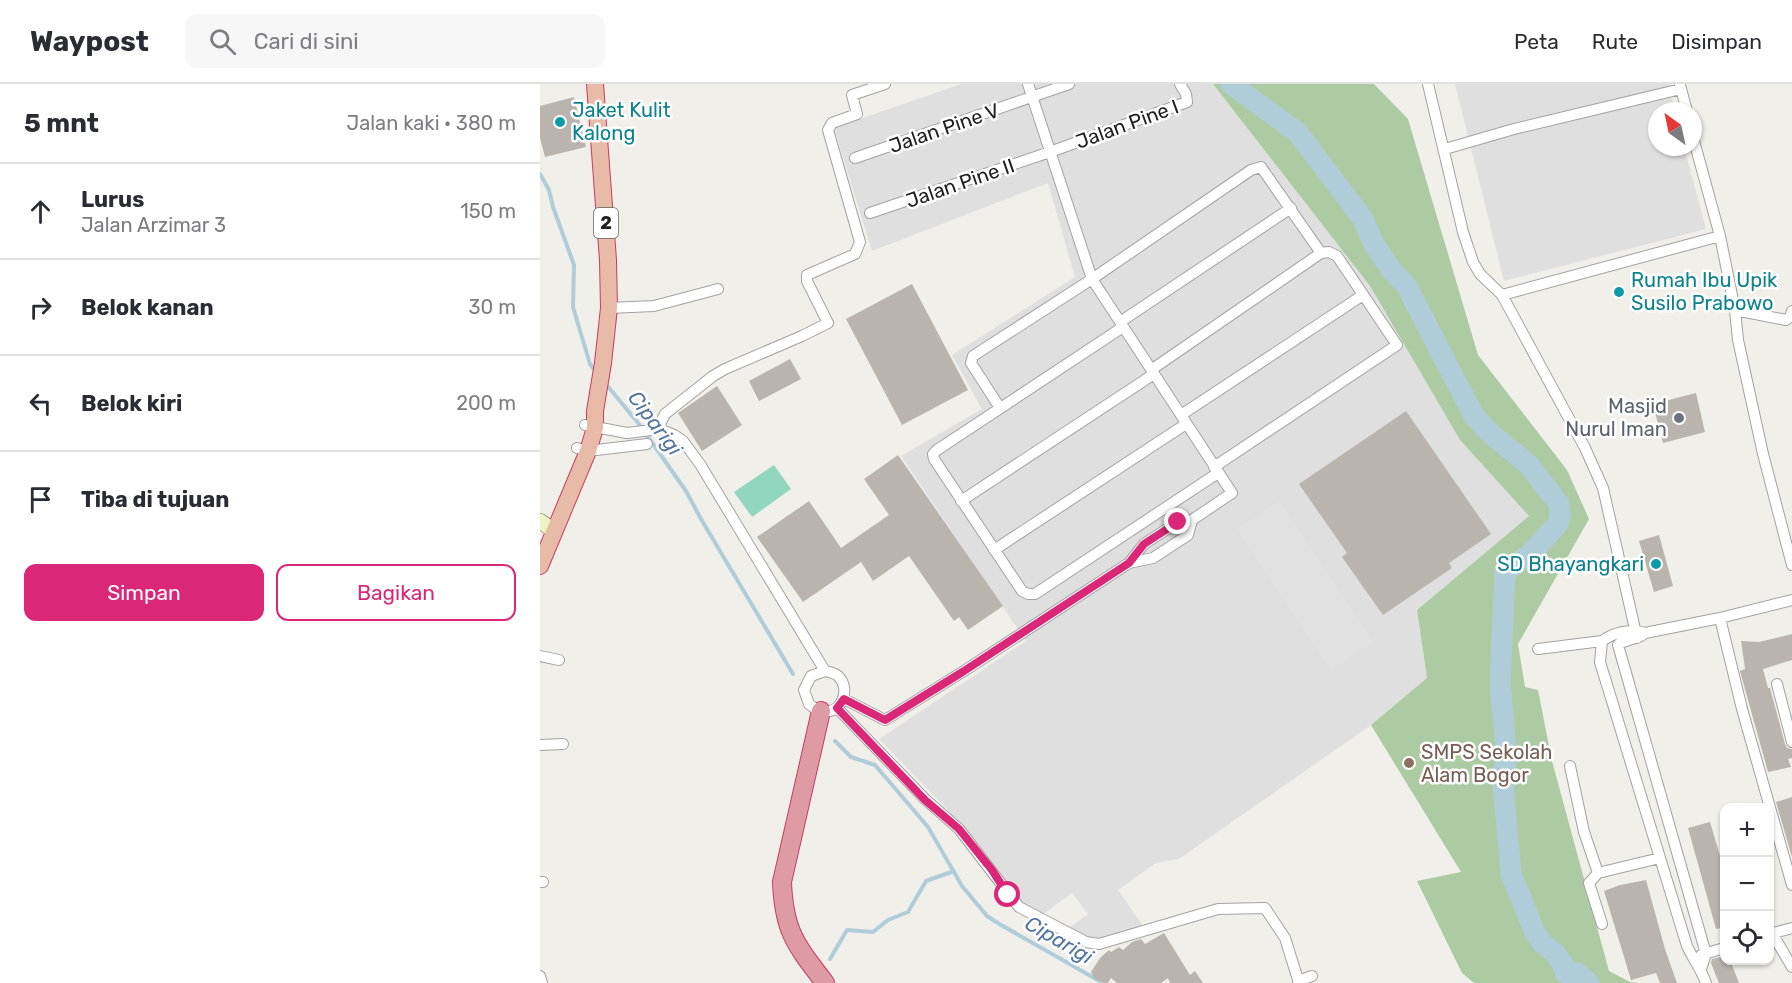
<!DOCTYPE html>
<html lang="id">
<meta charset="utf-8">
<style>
body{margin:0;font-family:Rubik,sans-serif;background:#f7f7f7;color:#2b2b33}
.controls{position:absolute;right:18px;bottom:18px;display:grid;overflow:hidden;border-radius:12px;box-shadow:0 2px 4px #0004}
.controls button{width:54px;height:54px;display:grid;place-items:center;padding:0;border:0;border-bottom:2px solid #e1e1e2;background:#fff;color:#2b2b33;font:30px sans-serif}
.compass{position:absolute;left:1108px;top:18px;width:54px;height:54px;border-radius:50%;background:#fff;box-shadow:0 2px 4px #0004;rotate:327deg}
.stop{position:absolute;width:18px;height:18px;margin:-14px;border:4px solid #db2777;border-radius:50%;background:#fff}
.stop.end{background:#db2777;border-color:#fff;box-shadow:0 2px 6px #0008}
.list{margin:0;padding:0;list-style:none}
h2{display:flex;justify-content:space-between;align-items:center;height:78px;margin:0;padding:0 24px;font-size:26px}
h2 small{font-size:20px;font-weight:400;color:#7c7c81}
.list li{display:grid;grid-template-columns:39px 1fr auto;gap:18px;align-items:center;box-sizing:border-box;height:96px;padding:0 24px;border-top:2px solid #e1e1e2}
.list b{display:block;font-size:22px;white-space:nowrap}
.list p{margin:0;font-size:20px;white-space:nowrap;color:#7c7c81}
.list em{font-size:20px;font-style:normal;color:#7c7c81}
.actions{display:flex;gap:12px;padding:18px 24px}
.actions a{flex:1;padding:14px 0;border:2px solid #db2777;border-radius:12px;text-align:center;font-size:21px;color:#db2777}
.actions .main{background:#db2777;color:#fff}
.icon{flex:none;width:33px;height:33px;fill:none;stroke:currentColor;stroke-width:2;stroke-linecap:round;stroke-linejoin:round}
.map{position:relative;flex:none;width:1252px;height:899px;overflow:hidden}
header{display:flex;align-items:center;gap:36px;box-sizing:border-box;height:84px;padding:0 30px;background:#fff;border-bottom:2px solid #e1e1e2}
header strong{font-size:28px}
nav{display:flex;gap:33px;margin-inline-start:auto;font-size:21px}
.search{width:420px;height:54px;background:#f7f7f7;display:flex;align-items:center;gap:15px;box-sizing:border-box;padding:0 21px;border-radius:12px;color:#7c7c81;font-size:22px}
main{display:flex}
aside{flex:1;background:#fff}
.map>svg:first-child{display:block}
</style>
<header>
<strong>Waypost</strong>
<div class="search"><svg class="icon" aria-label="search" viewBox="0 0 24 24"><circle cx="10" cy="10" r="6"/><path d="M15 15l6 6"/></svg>Cari di sini</div>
<nav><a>Peta</a><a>Rute</a><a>Disimpan</a></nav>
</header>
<main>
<aside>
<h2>5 mnt<small>Jalan kaki · 380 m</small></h2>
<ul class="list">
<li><svg class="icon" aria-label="ahead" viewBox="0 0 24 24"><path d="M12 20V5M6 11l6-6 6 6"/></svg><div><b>Lurus</b><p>Jalan Arzimar 3</p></div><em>150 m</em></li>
<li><svg class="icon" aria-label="right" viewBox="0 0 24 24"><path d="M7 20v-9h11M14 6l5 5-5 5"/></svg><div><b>Belok kanan</b></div><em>30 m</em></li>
<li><svg class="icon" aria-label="left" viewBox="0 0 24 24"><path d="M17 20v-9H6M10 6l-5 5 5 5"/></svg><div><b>Belok kiri</b></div><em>200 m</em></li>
<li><svg class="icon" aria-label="arrive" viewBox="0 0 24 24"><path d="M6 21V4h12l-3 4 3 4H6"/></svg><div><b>Tiba di tujuan</b></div></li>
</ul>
<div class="actions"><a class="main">Simpan</a><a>Bagikan</a></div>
</aside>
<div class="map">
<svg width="1252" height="899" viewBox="0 0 1252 899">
<rect width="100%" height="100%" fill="#f1efe9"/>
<path fill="#dfdfdf" d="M 421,0 L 673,0 L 830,202 L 920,356 L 989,432 L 877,526 L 887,594 L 831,641 L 639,775 L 616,779 L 578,806 L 605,845 L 555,856 L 529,844 L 548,830 L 532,809 L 502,831 L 481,821 L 423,742 L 339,655 L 486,557 L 361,372 L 442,325 L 412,271 L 535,193 L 508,99 L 332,167 L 294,44 Z
M 915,0 L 1128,0 L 1135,27 L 1117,27 L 1117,63 L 1144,63 L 1166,145 L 964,197 Z"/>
<path fill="#accba3" d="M 673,0 L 834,0 L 868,35 L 938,271 L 1027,386 L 1049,435 L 978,560 L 985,603 L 998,606 L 1012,677 L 1069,887 L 1090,898 L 1098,899 L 934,899 L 922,889 L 877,797 L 921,788 L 831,641 L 887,594 L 877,526 L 989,432 L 920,356 L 830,202 Z"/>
<path fill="#91d6bf" d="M 234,381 L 251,405 L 212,433 L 194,408 Z"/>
<path fill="#e1e1e1" d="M 739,417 L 833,558 L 791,586 L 697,445 Z"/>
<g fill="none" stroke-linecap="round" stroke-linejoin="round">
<path stroke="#afcdd9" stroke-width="4" d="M 0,90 L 9,106 L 13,123 L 34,181 L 33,223 L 50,280 L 56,288
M 65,299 L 99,340 L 146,407 L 161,435 L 253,590
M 295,657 L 311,673 L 335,681 L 388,743 L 422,802 L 447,832 L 461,841 L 563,899
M 290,875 L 307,846 L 333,848 L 348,836 L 368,828 L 386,797 L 414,787"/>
<path stroke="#afcdd9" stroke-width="21" d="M 691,0 L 758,49 L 823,135 L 832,156 L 844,175 L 853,188 L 866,201 L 934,332 L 951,350 L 988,380 L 1019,420 L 1020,431 L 1018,440 L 991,469 L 965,488 L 960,598 L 967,676 L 962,689 L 971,790 L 994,846 L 1002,859 L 1016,870 L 1023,881 L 1025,889 L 1037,889 L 1049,899"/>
</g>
<path fill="#bab4af" d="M 34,13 L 46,63 L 5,73 L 0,54 L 0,22 Z
M 372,200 L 428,306 L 362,341 L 306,235 Z
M 250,275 L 261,295 L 219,317 L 209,297 Z
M 177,302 L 202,341 L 162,367 L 138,329 Z
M 1156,309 L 1165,348 L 1123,359 L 1113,320 Z
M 866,327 L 951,450 L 909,479 L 912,484 L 843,531 L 802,473 L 807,469 L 759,400 Z
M 358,371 L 463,522 L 428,546 L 419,533 L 414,537 L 369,472 L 333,497 L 321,478 L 263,518 L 217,453 L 269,417 L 301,464 L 349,431 L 324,395 Z
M 1119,451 L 1133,502 L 1114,508 L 1099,457 Z
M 1252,550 L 1252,576 L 1223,585 L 1228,604 L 1230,604 L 1245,660 L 1247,664 L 1252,665 L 1252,674 L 1248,675 L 1251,683 L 1228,688 L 1200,587 L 1205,585 L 1201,557 L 1219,558 Z
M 1252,713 L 1252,773 L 1236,718 Z
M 1170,738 L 1185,789 L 1185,843 L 1176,845 L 1148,744 Z
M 1106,796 L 1125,865 L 1137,899 L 1120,899 L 1116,889 L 1091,896 L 1064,807 L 1080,801 Z
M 624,849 L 650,891 L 655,887 L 663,899 L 630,899 L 628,894 L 621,899 L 577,899 L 571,894 L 568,899 L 565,899 L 555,895 L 551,888 L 560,874 L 569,866 L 571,868 L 579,863 L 583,866 L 592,858 L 601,855 L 605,860 Z
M 1185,872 L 1185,876 L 1190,876 L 1199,899 L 1179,899 L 1171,879 L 1172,875 Z"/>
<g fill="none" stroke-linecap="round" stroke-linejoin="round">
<defs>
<path id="minor" d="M 888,0 L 923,148 L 933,178 L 940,190 L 962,211 L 1045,364 L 1063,404 L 1097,554
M 1140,1 L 1147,27
M 1153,53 L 1180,152 L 1195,226 L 1198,256 L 1223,370 L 1252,481
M 905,65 L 974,45 L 1141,5
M 315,74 L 529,0
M 330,129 L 510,68 L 647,18 L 646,10 L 640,0
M 962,211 L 1180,152
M 69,224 L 114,222 L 178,205
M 1195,226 L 1246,236 L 1250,233 L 1252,227
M 580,238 L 751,124
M 583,243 L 397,366 L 393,370 L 394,375 L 482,507 L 488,510 L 495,510 L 678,389
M 611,286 L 781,169
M 460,324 L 431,279 L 433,272 L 552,195 L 711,86 L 721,83 L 781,169 L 789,168 L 797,172 L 857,261 L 674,383
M 641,331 L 823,211
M 45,341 L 87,349 L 120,345 L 134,351 L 143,357 L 160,380 L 285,587 C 289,588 295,589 298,592 C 312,605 301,632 281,627 C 277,627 272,622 269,620 L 264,606 L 271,592 L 285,587
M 120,345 L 121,338 L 125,330 L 173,292 L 185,285 L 262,252 L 288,239 L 267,197 L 267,191 L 315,170 L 320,158 L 288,46 L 292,39 L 317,30 L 312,11 L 345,0
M 37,364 L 48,367 L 107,360
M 421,417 L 614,290
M 454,466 L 646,340
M 589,479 L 613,474 L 648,451 L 652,436
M 1180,534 L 1202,625 L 1252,801
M 1102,548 C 1088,545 1073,549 1062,557 L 1060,578 L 1147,862 C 1153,875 1161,885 1166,899
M 998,565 L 1062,557
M 0,572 L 19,576
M 1237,600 L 1252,658
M 304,615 L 345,636 L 424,587 L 589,479 L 604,460 L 638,438 L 652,436 L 692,409 L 552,195 L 488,0
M 297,624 L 385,715 L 419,745 L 479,823 L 546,858 L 559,860 L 678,825 L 725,824 L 745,854 L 759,899
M 0,661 L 23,660
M 1030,682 L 1044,748 L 1058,789
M 0,798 L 3,798
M 1062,840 L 1049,799 L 1058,789 L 1120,774
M 1232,849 L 1252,883
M 1230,850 L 1252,844
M 1161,871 L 1184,864
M 1161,885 L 1166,870 L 1078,561 L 1080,559 L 1101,552 L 1105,549 L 1180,534 L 1252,516
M 0,892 L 2,899
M 758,897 L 772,892"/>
<path id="secondary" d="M 0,437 L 14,447"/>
<path id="trunk" d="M 0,482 L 48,367 L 55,344 L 55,327 L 63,279 L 69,224 L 68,176 L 55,0"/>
<path id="motorway" d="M 281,627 L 242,798 C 244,848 256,861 285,899"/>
</defs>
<use href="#minor" stroke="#a2a2a2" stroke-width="12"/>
<use href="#secondary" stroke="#5f6f12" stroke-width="16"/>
<use href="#trunk" stroke="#c83d64" stroke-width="18"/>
<use href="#motorway" stroke="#c83d64" stroke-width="20"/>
<use href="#minor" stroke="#fff" stroke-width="10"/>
<use href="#secondary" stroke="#eef3c5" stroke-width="15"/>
<use href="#trunk" stroke="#e8baa8" stroke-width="16"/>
<use href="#motorway" stroke="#de9ba3" stroke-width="18"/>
</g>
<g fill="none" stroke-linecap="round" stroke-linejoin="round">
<path stroke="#db2777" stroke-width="8" d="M 468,811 L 452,786 L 419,745 L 385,716 L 297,624 L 304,615 L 345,636 L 424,587 L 589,479 L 604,460 L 638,438"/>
</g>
<g fill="#0f9aa8" stroke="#fff" stroke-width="2">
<circle cx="20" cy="38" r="6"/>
<circle cx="1079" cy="208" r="6"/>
<circle cx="1116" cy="480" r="6"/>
</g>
<circle fill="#6b7280" stroke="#fff" stroke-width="2" cx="1139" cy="334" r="6"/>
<circle fill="#8d6e63" stroke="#fff" stroke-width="2" cx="869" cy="679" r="6"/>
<g text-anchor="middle" stroke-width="5" stroke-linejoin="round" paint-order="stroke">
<rect fill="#fff" stroke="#646464" stroke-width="1.5" x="54" y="124" width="24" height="30" rx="4.5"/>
<g font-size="18" font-weight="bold" fill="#212121">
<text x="66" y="145">2</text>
</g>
<g font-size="20" fill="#0d838f" stroke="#fff" text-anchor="start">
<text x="32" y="33">Jaket Kulit<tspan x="32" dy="23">Kalong</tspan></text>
<text x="1091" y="203">Rumah Ibu Upik<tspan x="1091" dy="23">Susilo Prabowo</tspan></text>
<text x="1104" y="487" text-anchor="end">SD Bhayangkari</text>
</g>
<g font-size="20" fill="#212121" stroke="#fff">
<text transform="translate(587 40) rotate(-20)" y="7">Jalan Pine I</text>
<text transform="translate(404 44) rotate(-19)" y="7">Jalan Pine V</text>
<text transform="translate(420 99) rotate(-19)" y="7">Jalan Pine II</text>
</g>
<g font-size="20" fill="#5b616d" stroke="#fff" text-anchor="end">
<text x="1127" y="329">Masjid<tspan x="1127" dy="23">Nurul Iman</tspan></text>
</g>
<g font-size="20" fill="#785e54" stroke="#fff" text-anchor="start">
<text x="881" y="675">SMPS Sekolah<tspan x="881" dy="23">Alam Bogor</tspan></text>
</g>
<g font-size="21" font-style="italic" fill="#5476a0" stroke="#fff">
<text transform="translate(115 339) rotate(53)" y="7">Ciparigi</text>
<text transform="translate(519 856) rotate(30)" y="7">Ciparigi</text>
</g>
</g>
</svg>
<div class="controls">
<button>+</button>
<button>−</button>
<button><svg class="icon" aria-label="locate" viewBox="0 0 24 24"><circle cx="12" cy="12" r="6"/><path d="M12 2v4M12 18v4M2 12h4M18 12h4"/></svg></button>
</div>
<svg class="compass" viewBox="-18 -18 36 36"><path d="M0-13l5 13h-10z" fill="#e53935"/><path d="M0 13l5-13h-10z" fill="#7c7c81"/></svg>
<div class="stop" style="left:468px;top:811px"></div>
<div class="stop end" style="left:638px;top:438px"></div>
</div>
</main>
